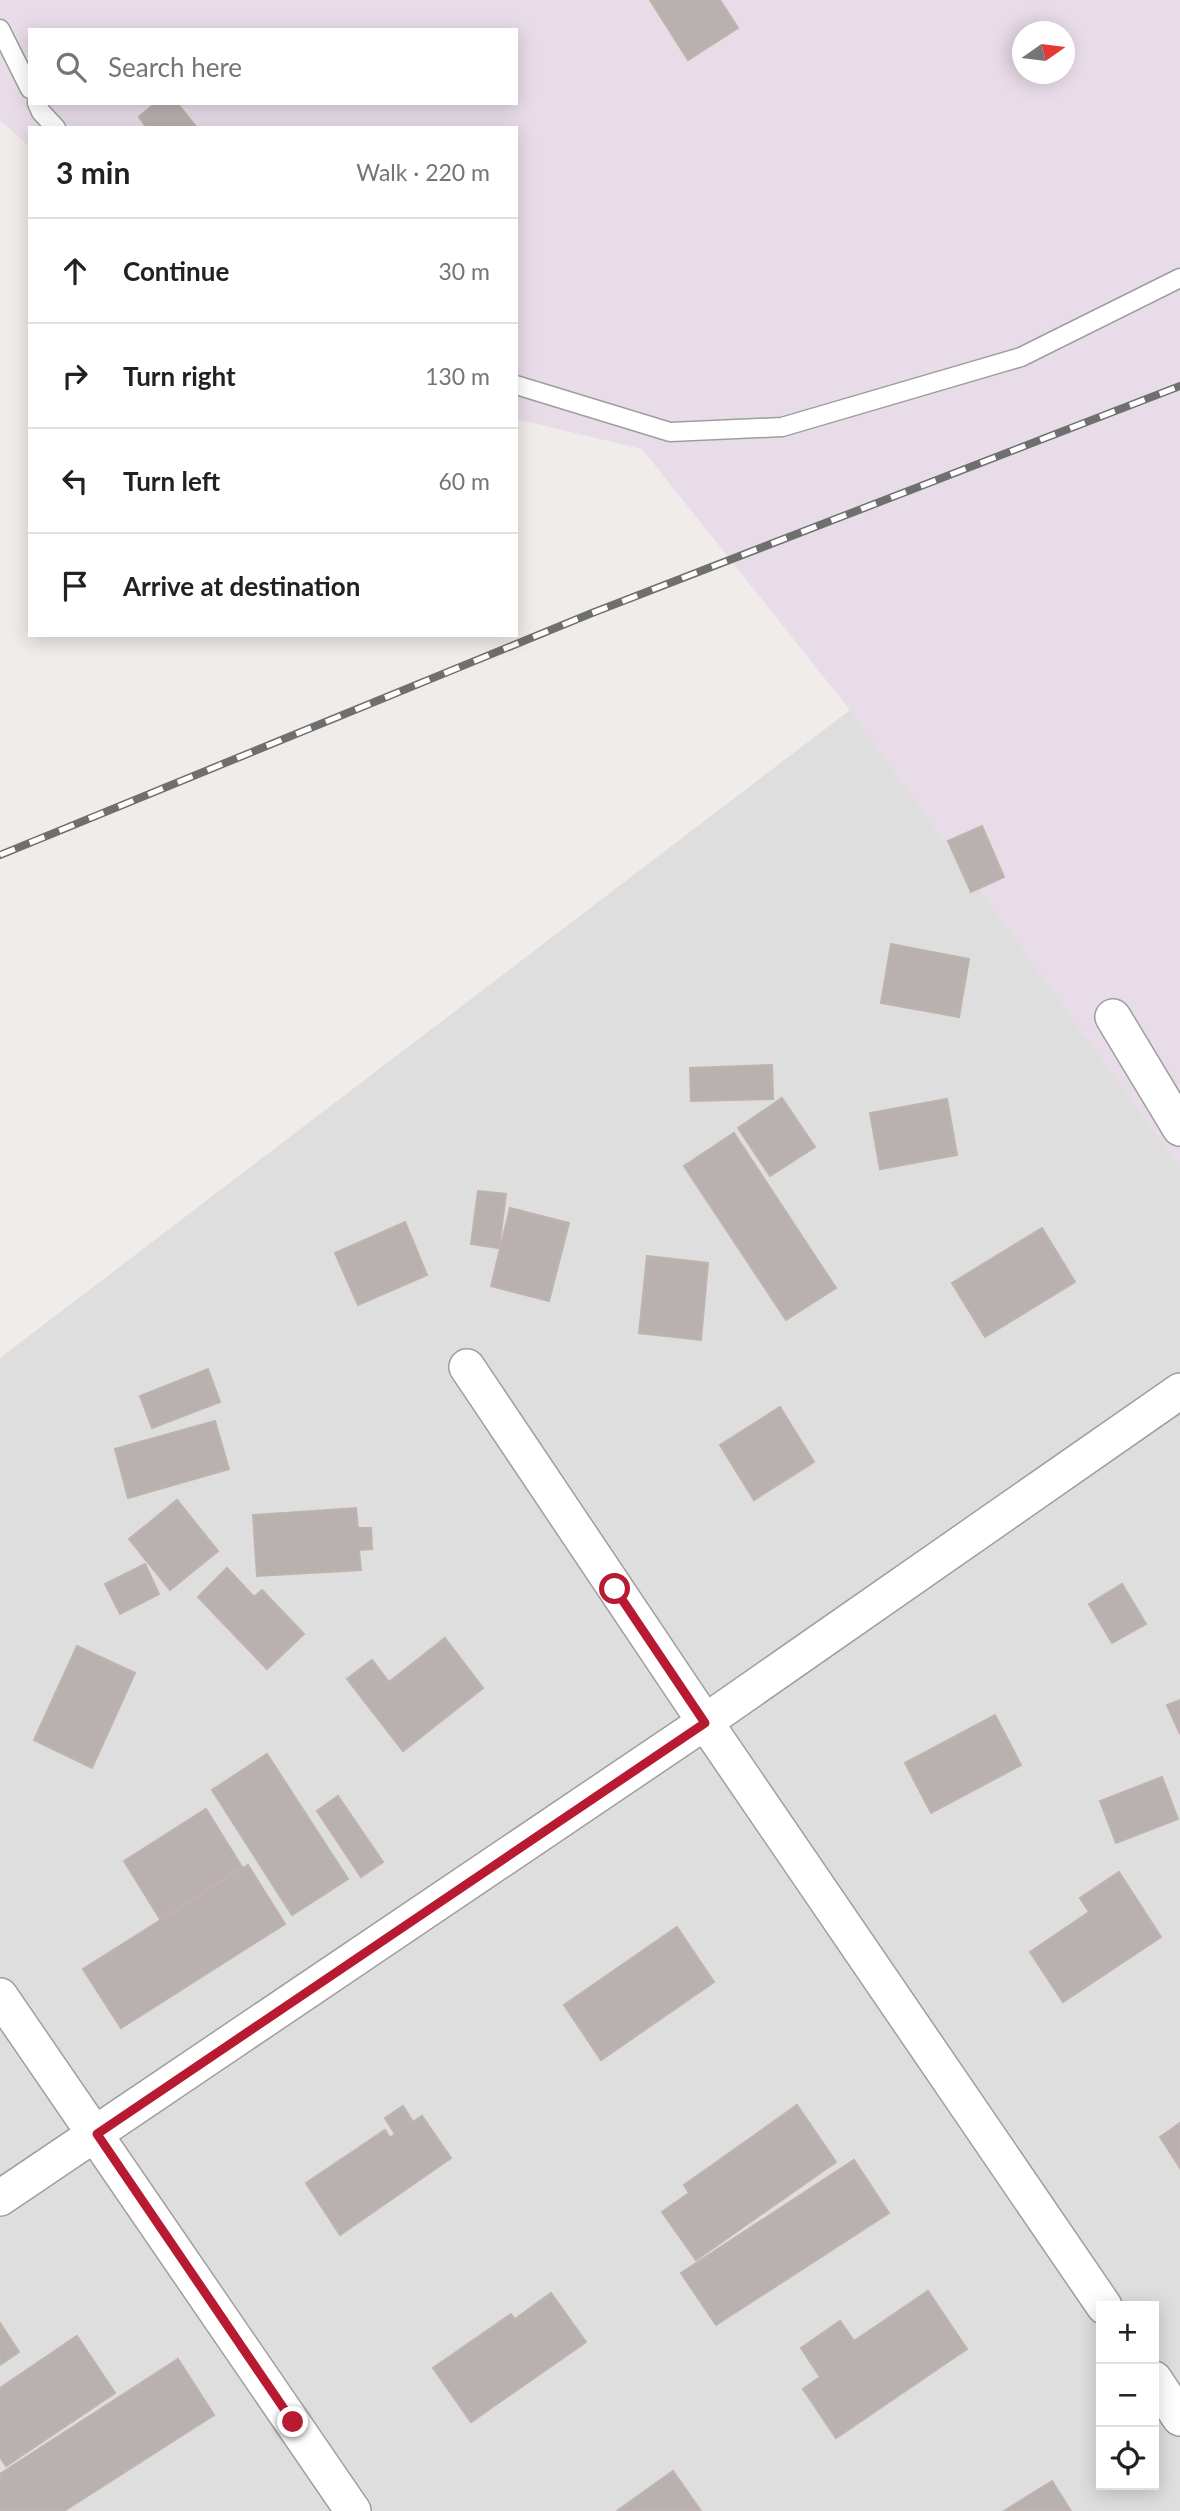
<!DOCTYPE html>
<meta charset="utf-8">
<style>
body{margin:0;font-family:Lato,sans-serif;background:#f6f6f6;color:#202124}
.controls{position:absolute;right:21px;bottom:21px;display:grid;overflow:hidden;border-radius:0px;box-shadow:0 4px 18px #0003}
.controls button{width:63px;height:63px;display:grid;place-items:center;padding:0;border:0;border-bottom:2px solid #e0e0e0;background:#fff;color:#202124;font:35px sans-serif}
.compass{position:absolute;left:1012px;top:21px;width:63px;height:63px;border-radius:50%;background:#fff;box-shadow:0 4px 18px #0003;rotate:76deg}
.stop{position:absolute;width:21px;height:21px;margin:-16px;border:5px solid #b81a32;border-radius:50%;background:#fff}
.stop.end{background:#b81a32;border-color:#fff;box-shadow:0 2px 7px #0008}
.list{margin:0;padding:0;list-style:none}
h2{display:flex;justify-content:space-between;align-items:center;height:91px;margin:0;padding:0 28px;font-size:30px}
h2 small{font-size:23px;font-weight:400;color:#757577}
.list li{display:grid;grid-template-columns:46px 1fr auto;gap:21px;align-items:center;box-sizing:border-box;height:105px;padding:0 28px;border-top:2px solid #e0e0e0}
.list b{display:block;font-size:26px;white-space:nowrap}
.list em{font-size:23px;font-style:normal;color:#757577}
.icon{flex:none;width:38px;height:38px;fill:none;stroke:currentColor;stroke-width:2;stroke-linecap:round;stroke-linejoin:round}
.map{position:relative;flex:none;width:1180px;height:2511px;overflow:hidden}
.search{position:absolute;background:#fff;box-shadow:0 4px 18px #0003;left:28px;top:28px;width:490px;height:77px;display:flex;align-items:center;gap:18px;box-sizing:border-box;padding:0 24px;border-radius:0px;color:#757577;font-size:26px}
.panel{position:absolute;background:#fff;box-shadow:0 4px 18px #0003;left:28px;top:126px;width:490px;height:511px;border-radius:0px}
.map>svg:first-child{display:block}
</style>
<div class="map">
<svg width="1180" height="2511" viewBox="0 0 1180 2511">
<rect width="100%" height="100%" fill="#f0ece9"/>
<path fill="#dfdede" fill-rule="evenodd" d="M 850,710 L 1180,1167 L 1180,2511 L 0,2511 L 0,1358 ZM 1101,2306 L 1154,2306 L 1154,2485 L 1101,2485 Z"/>
<path fill="#e8dce8" fill-rule="evenodd" d="M 0,0 L 1180,0 L 1180,1167 L 850,710 L 642,449 L 516,419 L 516,128 L 30,128 L 30,147 L 0,120 ZM 30,30 L 516,30 L 516,103 L 30,103 ZM 1023,32 L 1064,32 L 1064,74 L 1023,74 Z"/>
<path fill="#b9b1af" stroke="#c0b2ad" stroke-width="2" d="M 650,0 L 720,0 L 738,28 L 688,60 Z
M 155,103 L 177,103 L 197,128 L 147,128 L 139,117 Z
M 982,826 L 1004,877 L 971,892 L 948,841 Z
M 891,944 L 969,959 L 959,1017 L 881,1003 Z
M 772,1065 L 773,1099 L 691,1101 L 690,1068 Z
M 782,1098 L 815,1147 L 770,1176 L 738,1128 Z
M 947,1099 L 957,1155 L 880,1169 L 870,1113 Z
M 734,1133 L 836,1288 L 786,1320 L 684,1166 Z
M 478,1191 L 506,1194 L 499,1248 L 471,1244 Z
M 510,1208 L 569,1223 L 549,1301 L 491,1286 Z
M 405,1222 L 427,1275 L 358,1305 L 335,1253 Z
M 1042,1228 L 1075,1282 L 985,1337 L 952,1283 Z
M 647,1256 L 708,1263 L 701,1340 L 639,1333 Z
M 208,1369 L 220,1402 L 152,1428 L 140,1396 Z
M 780,1407 L 814,1462 L 754,1500 L 720,1445 Z
M 215,1421 L 229,1469 L 128,1498 L 115,1449 Z
M 177,1500 L 218,1551 L 170,1590 L 129,1539 Z
M 356,1508 L 358,1528 L 371,1528 L 372,1549 L 359,1550 L 361,1570 L 257,1576 L 253,1515 Z
M 145,1564 L 159,1594 L 120,1614 L 105,1584 Z
M 227,1568 L 254,1597 L 262,1590 L 304,1634 L 267,1669 L 198,1597 Z
M 1122,1584 L 1146,1624 L 1112,1643 L 1089,1604 Z
M 445,1638 L 483,1688 L 403,1751 L 347,1679 L 372,1660 L 389,1682 Z
M 77,1646 L 135,1673 L 92,1768 L 34,1740 Z
M 1180,1700 L 1180,1734 L 1167,1705 Z
M 995,1715 L 1021,1765 L 931,1813 L 905,1763 Z
M 267,1754 L 348,1879 L 292,1915 L 212,1790 Z
M 1162,1777 L 1178,1819 L 1116,1843 L 1100,1801 Z
M 338,1796 L 383,1862 L 361,1877 L 317,1811 Z
M 206,1809 L 242,1867 L 160,1919 L 124,1861 Z
M 248,1865 L 285,1924 L 121,2028 L 83,1969 Z
M 1119,1872 L 1161,1937 L 1063,2002 L 1030,1952 L 1089,1912 L 1080,1898 Z
M 677,1927 L 714,1982 L 601,2060 L 564,2005 Z
M 797,2105 L 836,2162 L 696,2260 L 662,2212 L 689,2193 L 684,2185 Z
M 403,2106 L 413,2122 L 422,2116 L 451,2158 L 340,2235 L 306,2183 L 385,2130 L 390,2138 L 395,2134 L 385,2118 Z
M 1180,2123 L 1180,2168 L 1160,2137 Z
M 854,2160 L 889,2213 L 716,2325 L 681,2273 Z
M 928,2291 L 967,2349 L 836,2438 L 803,2389 L 820,2377 L 801,2348 L 840,2321 L 854,2341 Z
M 551,2293 L 586,2342 L 471,2422 L 433,2368 L 511,2314 L 515,2319 Z
M 0,2323 L 19,2352 L 0,2365 Z
M 77,2336 L 115,2393 L 6,2466 L 0,2457 L 0,2388 Z
M 178,2359 L 214,2415 L 64,2511 L 0,2511 L 0,2474 Z
M 673,2471 L 701,2511 L 617,2511 Z
M 1052,2481 L 1071,2511 L 1004,2511 Z"/>
<g fill="none" stroke-linecap="round" stroke-linejoin="round">
<defs>
<path id="service" d="M 0,29 L 30,89
M 37,103 L 41,112 L 56,128
M 516,385 L 670,432 L 782,427 L 1021,357 L 1180,278"/>
<path id="minor" d="M 1113,1017 L 1180,1128
M 467,1367 L 705,1722 L 1104,2306
M 0,1996 L 353,2511
M 0,2198 L 705,1722 L 1180,1391
M 1154,2379 L 1180,2418"/>
</defs>
<use href="#service" stroke="#9e9e9e" stroke-width="21"/>
<use href="#minor" stroke="#9e9e9e" stroke-width="38"/>
<use href="#service" stroke="#fff" stroke-width="18"/>
<use href="#minor" stroke="#fff" stroke-width="35"/>
<defs>
<path id="rail" d="M 0,855 L 592,613 L 1180,386"/>
</defs>
<use href="#rail" stroke="#6f6f6f" stroke-width="8"/>
<use href="#rail" stroke="#fff" stroke-width="5" stroke-dasharray="16" stroke-linecap="butt"/>
</g>
<g fill="none" stroke-linecap="round" stroke-linejoin="round">
<path stroke="#b81a32" stroke-width="9" d="M 293,2422 L 97,2134 L 705,1723 L 615,1589"/>
</g>
</svg>
<div class="controls">
<button>+</button>
<button>−</button>
<button><svg class="icon" aria-label="locate" viewBox="0 0 24 24"><circle cx="12" cy="12" r="6"/><path d="M12 2v4M12 18v4M2 12h4M18 12h4"/></svg></button>
</div>
<svg class="compass" viewBox="-18 -18 36 36"><path d="M0-13l5 13h-10z" fill="#e53935"/><path d="M0 13l5-13h-10z" fill="#757577"/></svg>
<div class="stop" style="left:615px;top:1589px"></div>
<div class="stop end" style="left:293px;top:2422px"></div>
<div class="search"><svg class="icon" aria-label="search" viewBox="0 0 24 24"><circle cx="10" cy="10" r="6"/><path d="M15 15l6 6"/></svg>Search here</div>
<section class="panel">
<h2>3 min<small>Walk · 220 m</small></h2>
<ul class="list">
<li><svg class="icon" aria-label="ahead" viewBox="0 0 24 24"><path d="M12 20V5M6 11l6-6 6 6"/></svg><div><b>Continue</b></div><em>30 m</em></li>
<li><svg class="icon" aria-label="right" viewBox="0 0 24 24"><path d="M7 20v-9h11M14 6l5 5-5 5"/></svg><div><b>Turn right</b></div><em>130 m</em></li>
<li><svg class="icon" aria-label="left" viewBox="0 0 24 24"><path d="M17 20v-9H6M10 6l-5 5 5 5"/></svg><div><b>Turn left</b></div><em>60 m</em></li>
<li><svg class="icon" aria-label="arrive" viewBox="0 0 24 24"><path d="M6 21V4h12l-3 4 3 4H6"/></svg><div><b>Arrive at destination</b></div></li>
</ul>
</section>
</div>
